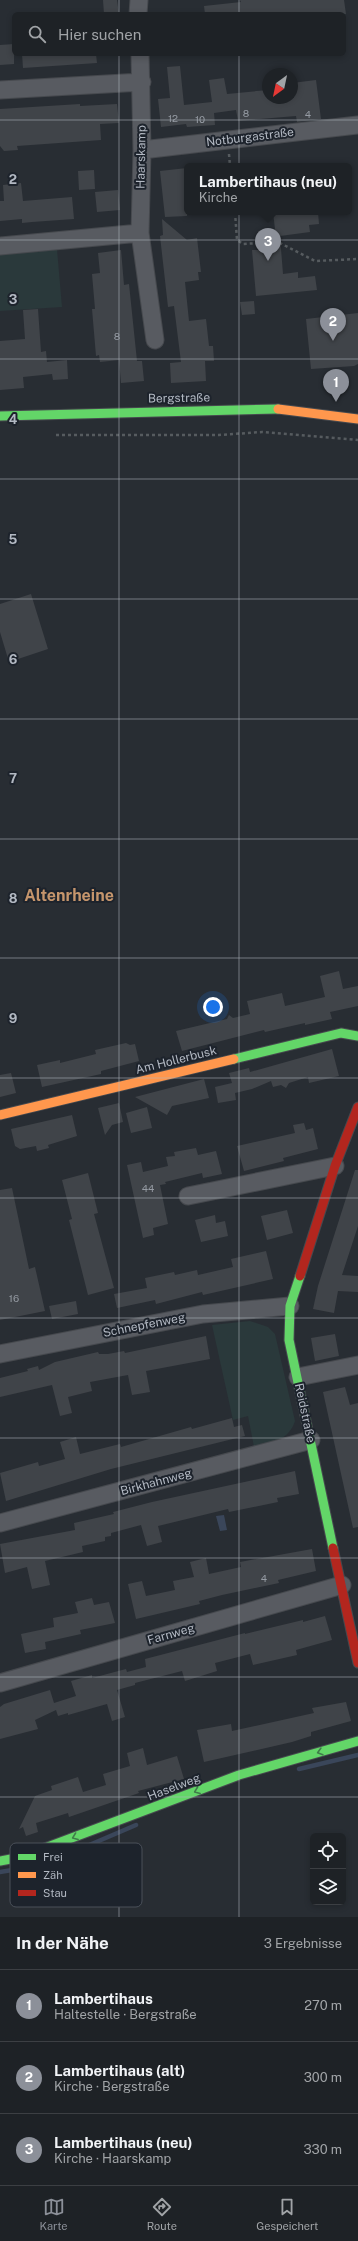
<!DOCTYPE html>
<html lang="de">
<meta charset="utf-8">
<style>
body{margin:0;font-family:"Public Sans",sans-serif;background:#262a2e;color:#f1f3f6}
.controls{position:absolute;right:12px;bottom:12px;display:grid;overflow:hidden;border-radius:6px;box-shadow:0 2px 6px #0003}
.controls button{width:36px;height:36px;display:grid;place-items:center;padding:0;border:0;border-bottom:1px solid #3c3f43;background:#1e2226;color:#f1f3f6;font:20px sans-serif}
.compass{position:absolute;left:262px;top:68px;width:36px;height:36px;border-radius:50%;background:#1e2226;box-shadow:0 2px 6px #0003;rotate:213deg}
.you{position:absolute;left:213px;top:1007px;width:14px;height:14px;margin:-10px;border:3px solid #fff;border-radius:50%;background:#1a73e8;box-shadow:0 0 0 6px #1a73e833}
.badge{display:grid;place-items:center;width:26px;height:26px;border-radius:50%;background:#8c9099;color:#fff;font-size:13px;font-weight:700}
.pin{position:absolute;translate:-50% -33px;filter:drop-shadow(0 1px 2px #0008)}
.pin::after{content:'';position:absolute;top:21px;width:14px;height:12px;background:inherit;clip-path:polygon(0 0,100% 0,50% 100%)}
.popup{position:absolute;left:184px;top:163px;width:168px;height:52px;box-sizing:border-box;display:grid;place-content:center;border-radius:6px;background:#1e2226;filter:drop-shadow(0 1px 3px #0005);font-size:13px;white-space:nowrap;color:#a1a4a7}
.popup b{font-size:15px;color:#f1f3f6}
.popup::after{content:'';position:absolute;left:50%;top:100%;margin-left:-8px;border:8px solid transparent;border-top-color:#1e2226}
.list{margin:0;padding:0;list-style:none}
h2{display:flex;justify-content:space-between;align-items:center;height:52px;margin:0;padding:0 16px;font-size:17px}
h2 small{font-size:13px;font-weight:400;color:#a1a4a7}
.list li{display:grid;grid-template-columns:26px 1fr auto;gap:12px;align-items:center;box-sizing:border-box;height:72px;padding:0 16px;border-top:1px solid #3c3f43}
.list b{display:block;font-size:15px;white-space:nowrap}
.list p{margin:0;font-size:13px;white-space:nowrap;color:#a1a4a7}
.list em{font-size:13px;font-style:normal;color:#a1a4a7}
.icon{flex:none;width:22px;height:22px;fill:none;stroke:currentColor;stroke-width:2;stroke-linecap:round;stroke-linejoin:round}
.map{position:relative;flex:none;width:358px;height:1917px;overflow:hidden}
.search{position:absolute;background:#1e2226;box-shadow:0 2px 6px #0003;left:12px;right:12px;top:12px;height:44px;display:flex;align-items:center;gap:10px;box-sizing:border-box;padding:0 14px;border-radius:6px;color:#a1a4a7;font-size:15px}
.sheet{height:268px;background:#1e2226}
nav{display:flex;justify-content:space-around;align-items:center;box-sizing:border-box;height:56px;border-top:1px solid #3c3f43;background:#1e2226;font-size:11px;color:#a1a4a7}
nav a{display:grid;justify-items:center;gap:2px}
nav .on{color:#8c9099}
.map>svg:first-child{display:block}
</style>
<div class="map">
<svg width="358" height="1917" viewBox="0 0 358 1917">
<rect width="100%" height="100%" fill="#282d33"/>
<path fill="#2a393b" d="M 57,249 L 62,307 L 0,311 L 0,254 Z
M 250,1321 L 268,1327 L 275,1334 L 295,1421 C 289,1440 272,1443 254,1447 L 248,1416 L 233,1420 L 212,1325 Z"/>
<path fill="#3a465a" d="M 224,1515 L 227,1530 L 220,1531 L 216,1516 Z"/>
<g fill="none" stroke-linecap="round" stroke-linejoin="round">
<path stroke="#3a465a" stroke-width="4.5" d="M 299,1769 L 358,1755
M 66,1855 L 136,1825
M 0,1872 L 42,1865 L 50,1861"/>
</g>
<path fill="#404449" d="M 103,0 L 117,0 L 119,14 L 104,14 Z
M 240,0 L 344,0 L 346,14 L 205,14 L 204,6 L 241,2 Z
M 14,44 L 14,64 L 0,65 L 0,45 Z
M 22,54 L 96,54 L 97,63 L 23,68 Z
M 180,66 L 184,105 L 212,102 L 209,80 L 224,78 L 227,94 L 268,90 L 268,98 L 294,98 L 292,83 L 316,80 L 321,119 L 297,122 L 296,116 L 238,121 L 236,110 L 214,113 L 215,125 L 187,127 L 186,124 L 161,127 L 158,99 L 170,98 L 167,67 Z
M 80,104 L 80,106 L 117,104 L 119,123 L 100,124 L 101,140 L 17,146 L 18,150 L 4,151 L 0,146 L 0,109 Z
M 187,168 L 187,216 L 165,217 L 160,171 Z
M 94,170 L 95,189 L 79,190 L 78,171 Z
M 21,183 L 23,201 L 72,197 L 74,219 L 32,222 L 22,223 L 22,219 L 0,221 L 0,201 L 4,201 L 3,185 Z
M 118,190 L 120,210 L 97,212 L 95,192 Z
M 273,212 L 318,212 L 319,224 L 309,225 L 310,232 L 280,236 L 283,274 L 298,272 L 298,278 L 315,276 L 317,290 L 256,296 L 252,250 L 260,250 L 258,231 L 275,229 Z
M 162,219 L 187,240 L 197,238 L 201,272 L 198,272 L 199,280 L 185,282 L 189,321 L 206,319 L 209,346 L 213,346 L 214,361 L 205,361 L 206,381 L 171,383 L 170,363 L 181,362 L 174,306 L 168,307 L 160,236 L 163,235 Z
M 121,250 L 124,285 L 129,284 L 137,361 L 142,361 L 144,381 L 121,383 L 119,360 L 100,362 L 99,355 L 96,356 L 92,309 L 95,309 L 92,274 L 100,273 L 98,253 Z
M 254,301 L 255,314 L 242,315 L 240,302 Z
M 38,309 L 41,352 L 46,351 L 47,362 L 67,360 L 68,379 L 53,380 L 52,374 L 23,377 L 24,388 L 0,390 L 0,341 L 25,339 L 23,310 Z
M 358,313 L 358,364 L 354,366 L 311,369 L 306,319 Z
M 31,594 L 48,649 L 9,662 L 0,632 L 0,604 Z
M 339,971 L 343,989 L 358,986 L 358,1006 L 330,1012 L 332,1019 L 305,1025 L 305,1023 L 265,1032 L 264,1030 L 182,1051 L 176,1031 L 227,1019 L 229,1015 L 233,1018 L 250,1014 L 247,1001 L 282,993 L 285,1006 L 325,997 L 320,976 Z
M 126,1043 L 130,1045 L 135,1044 L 139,1061 L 101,1071 L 101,1074 L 42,1087 L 37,1065 L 60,1060 L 60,1063 L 96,1054 L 95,1050 Z
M 332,1049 L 339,1076 L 309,1083 L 308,1077 L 289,1083 L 286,1088 L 281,1085 L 273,1087 L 271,1081 L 252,1089 L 235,1093 L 236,1100 L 218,1103 L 215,1087 L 232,1083 L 229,1073 L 249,1068 L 250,1072 Z
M 11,1073 L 16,1093 L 0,1097 L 0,1075 Z
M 204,1079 L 209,1098 L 172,1106 L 167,1115 L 135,1097 Z
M 119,1103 L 123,1122 L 112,1125 L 105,1135 L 98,1108 Z
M 147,1107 L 152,1128 L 131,1133 L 126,1113 Z
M 72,1115 L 77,1136 L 48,1145 L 49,1148 L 37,1151 L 36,1146 L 20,1149 L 15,1146 L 11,1129 Z
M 304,1123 L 306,1130 L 313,1128 L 318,1149 L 283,1158 L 284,1161 L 244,1171 L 237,1146 L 295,1133 L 293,1125 Z
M 196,1148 L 198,1155 L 216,1151 L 222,1174 L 203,1178 L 202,1173 L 165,1182 L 166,1184 L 160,1185 L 168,1224 L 153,1228 L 154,1235 L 143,1238 L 127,1165 L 141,1162 L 143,1172 L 168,1166 L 166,1157 L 175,1156 L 174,1152 Z
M 355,1170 L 358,1170 L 358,1226 L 342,1275 L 358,1276 L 358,1292 L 338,1291 L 334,1313 L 313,1309 L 318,1286 Z
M 88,1173 L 98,1213 L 94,1214 L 114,1288 L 88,1295 L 69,1220 L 72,1219 L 62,1180 Z
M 12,1188 L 29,1269 L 35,1267 L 45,1311 L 0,1320 L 0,1190 Z
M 287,1210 L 293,1233 L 267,1240 L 261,1216 Z
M 215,1215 L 216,1223 L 225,1221 L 228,1236 L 201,1242 L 195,1220 Z
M 266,1251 L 273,1279 L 203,1295 L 202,1292 L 156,1304 L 155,1300 L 117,1308 L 114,1294 L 147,1288 L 145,1278 L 174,1272 L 175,1275 L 197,1270 L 198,1275 L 233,1267 L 231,1259 Z
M 76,1301 L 78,1314 L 52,1319 L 49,1306 Z
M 335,1334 L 339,1356 L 315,1361 L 311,1338 Z
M 206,1336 L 210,1359 L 146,1371 L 150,1392 L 132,1395 L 128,1375 L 90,1382 L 92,1391 L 68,1397 L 72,1413 L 60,1416 L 52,1385 L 0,1397 L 0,1378 L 28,1371 L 27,1369 L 38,1366 L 39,1370 L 55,1362 L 98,1352 L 99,1354 L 108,1354 L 124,1351 L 125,1353 Z
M 345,1387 L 350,1405 L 358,1403 L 358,1527 L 353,1528 L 323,1392 Z
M 232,1418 L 234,1427 L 242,1425 L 245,1436 L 111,1469 L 6,1501 L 0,1473 L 38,1462 L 39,1466 L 65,1459 L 60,1442 L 76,1437 L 80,1454 L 120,1444 L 121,1447 L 191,1427 L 192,1429 Z
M 295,1471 L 299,1494 L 277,1498 L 278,1502 L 229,1512 L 228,1509 L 158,1526 L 162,1542 L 147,1546 L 141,1525 L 111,1533 L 111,1536 L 105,1537 L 105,1541 L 82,1546 L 83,1552 L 45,1561 L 50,1585 L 32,1589 L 27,1567 L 5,1573 L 0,1544 L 75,1530 L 74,1523 L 114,1514 L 113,1512 L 152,1502 Z
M 312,1549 L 316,1571 L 278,1580 L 279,1583 L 222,1595 L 199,1601 L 200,1604 L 136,1619 L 128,1584 L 142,1581 L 146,1596 L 175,1590 L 173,1581 L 194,1577 L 190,1562 L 206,1558 L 209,1574 L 241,1567 L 240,1562 Z
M 92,1598 L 94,1605 L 109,1602 L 115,1623 L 80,1630 L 81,1634 L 45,1642 L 46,1649 L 25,1653 L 21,1634 L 54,1627 L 53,1618 L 78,1613 L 75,1602 Z
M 325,1616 L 332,1640 L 296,1650 L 297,1655 L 253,1665 L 250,1654 L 215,1663 L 217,1671 L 185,1681 L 182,1671 L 135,1683 L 135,1685 L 117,1690 L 125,1717 L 112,1721 L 107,1704 L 68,1715 L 68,1713 L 58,1716 L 56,1710 L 35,1720 L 38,1729 L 0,1739 L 0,1707 L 4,1704 L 50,1690 L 54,1703 L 76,1696 L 71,1681 L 92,1675 L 92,1678 L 126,1669 L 127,1672 L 146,1667 L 145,1659 L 245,1633 L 245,1634 L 303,1620 L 303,1622 Z
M 346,1702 L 351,1721 L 311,1732 L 311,1736 L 292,1742 L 204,1762 L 197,1730 L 231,1724 L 232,1731 L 314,1713 L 312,1708 Z
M 143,1748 L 147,1765 L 177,1756 L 184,1779 L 138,1791 L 139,1793 L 69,1817 L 68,1813 L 36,1823 L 38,1832 L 26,1836 L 23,1827 L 19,1829 L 35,1796 L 52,1790 L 51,1786 L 78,1777 L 83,1792 L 106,1785 L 103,1774 L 130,1766 L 127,1753 Z"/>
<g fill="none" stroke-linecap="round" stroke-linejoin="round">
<defs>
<path id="street" d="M 138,14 L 139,0
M 140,54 L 142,150 L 140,233 L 155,340
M 0,90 L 142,82
M 142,150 L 358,125
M 0,246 L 140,233
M 188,1196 L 335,1166
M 0,1354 L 203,1314 L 290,1306
M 298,1377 L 358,1365
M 0,1523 L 311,1440
M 0,1683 L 342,1585"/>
<path id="fast" d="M 0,416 L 278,409
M 234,1059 L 341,1033 L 358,1036
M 300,1276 L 290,1306 L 289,1340 L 333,1548
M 0,1861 L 21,1857 L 239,1775 L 358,1741"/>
<path id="slow" d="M 278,409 L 358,419
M 0,1115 L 234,1059"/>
<path id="jam" d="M 300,1276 L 335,1166 L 358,1107
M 333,1548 L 358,1663"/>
</defs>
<use href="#street" stroke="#46494e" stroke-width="19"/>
<use href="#fast" stroke="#46494e" stroke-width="11"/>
<use href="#slow" stroke="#46494e" stroke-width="11"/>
<use href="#jam" stroke="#46494e" stroke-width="11"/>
<path stroke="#565b5f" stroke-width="2.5" stroke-dasharray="3 3" stroke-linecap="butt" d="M 229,154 L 230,166
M 235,212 L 237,240 L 243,244 L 278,242 L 315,261 L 358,259
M 56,435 L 219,435 L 262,432 L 358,440"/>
<use href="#street" stroke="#585b61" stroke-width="17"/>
<use href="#fast" stroke="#63d668" stroke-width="9"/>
<use href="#slow" stroke="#ff974d" stroke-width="9"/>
<use href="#jam" stroke="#b3261e" stroke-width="9"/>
</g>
<defs><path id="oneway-chevron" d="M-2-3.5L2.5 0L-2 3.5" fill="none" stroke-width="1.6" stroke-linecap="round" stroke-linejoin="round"/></defs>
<g stroke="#407c4a">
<use href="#oneway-chevron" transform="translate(320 1752) rotate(164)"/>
<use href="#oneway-chevron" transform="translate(197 1791) rotate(159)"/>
<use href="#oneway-chevron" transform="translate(75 1837) rotate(159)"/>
</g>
<path fill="none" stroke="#b3b9c3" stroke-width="1" stroke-opacity="0.55" d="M 119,0 L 119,14M 239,0 L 239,14M 119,54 L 119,1917M 239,54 L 239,1917M 0,120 L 358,120M 0,240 L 358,240M 0,359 L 358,359M 0,479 L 358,479M 0,599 L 358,599M 0,719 L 358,719M 0,839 L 358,839M 0,958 L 358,958M 0,1078 L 358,1078M 0,1198 L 358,1198M 0,1318 L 358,1318M 0,1438 L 358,1438M 0,1558 L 358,1558M 0,1677 L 358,1677M 0,1797 L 358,1797"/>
<g text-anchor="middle" stroke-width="4" stroke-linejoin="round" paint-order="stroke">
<g font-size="10" fill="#969ca4">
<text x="246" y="117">8</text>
<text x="308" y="118">4</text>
<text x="173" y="122">12</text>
<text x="200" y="123">10</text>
<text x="117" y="340">8</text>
<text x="148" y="1192">44</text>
<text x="14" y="1302">16</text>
<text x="264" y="1582">4</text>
</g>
<g font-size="12" fill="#b3b9c3" stroke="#1d232c">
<text transform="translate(250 137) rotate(-7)" y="4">Notburgastraße</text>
<text transform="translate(141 157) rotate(-89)" y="4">Haarskamp</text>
<text transform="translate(179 398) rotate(-1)" y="4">Bergstraße</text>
<text transform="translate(176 1060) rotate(-14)" y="4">Am Hollerbusk</text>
<text transform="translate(144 1325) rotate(-11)" y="4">Schnepfenweg</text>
<text transform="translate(305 1413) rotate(78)" y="4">Reidstraße</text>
<text transform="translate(156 1482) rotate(-15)" y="4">Birkhahnweg</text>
<text transform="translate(171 1634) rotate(-16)" y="4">Farnweg</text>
<text transform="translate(174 1787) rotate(-21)" y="4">Haselweg</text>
</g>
<g font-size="16" font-weight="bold" fill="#c5956c" stroke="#1d232c">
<text x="69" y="901">Altenrheine</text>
</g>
</g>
<rect x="10" y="1843" width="132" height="64" rx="6" fill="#1d232c" stroke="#4a5059" stroke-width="1"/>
<rect x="18" y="1854" width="18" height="6" fill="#63d668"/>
<rect x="18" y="1872" width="18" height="6" fill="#ff974d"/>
<rect x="18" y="1890" width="18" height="6" fill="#b3261e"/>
<g font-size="11" fill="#b3b9c3">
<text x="43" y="1861">Frei</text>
<text x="43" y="1879">Zäh</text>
<text x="43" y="1897">Stau</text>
</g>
<g font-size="13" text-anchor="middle" font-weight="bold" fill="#b3b9c3" stroke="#1d232c" stroke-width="4" stroke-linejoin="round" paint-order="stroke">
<text x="13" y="184">2</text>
<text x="13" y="304">3</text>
<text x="13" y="424">4</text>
<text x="13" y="544">5</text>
<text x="13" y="664">6</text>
<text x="13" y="783">7</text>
<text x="13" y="903">8</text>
<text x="13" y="1023">9</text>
</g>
</svg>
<div class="controls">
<button><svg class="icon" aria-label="locate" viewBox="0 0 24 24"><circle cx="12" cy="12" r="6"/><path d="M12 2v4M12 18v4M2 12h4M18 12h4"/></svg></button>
<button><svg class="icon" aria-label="layers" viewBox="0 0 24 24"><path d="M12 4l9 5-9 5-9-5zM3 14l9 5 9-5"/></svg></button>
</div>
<svg class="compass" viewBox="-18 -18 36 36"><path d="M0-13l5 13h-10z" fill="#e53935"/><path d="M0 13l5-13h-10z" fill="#a1a4a7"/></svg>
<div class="you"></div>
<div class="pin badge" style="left:336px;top:402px">1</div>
<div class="pin badge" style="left:333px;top:341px">2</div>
<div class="pin badge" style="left:268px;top:261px">3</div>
<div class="popup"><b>Lambertihaus (neu)</b>Kirche</div>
<div class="search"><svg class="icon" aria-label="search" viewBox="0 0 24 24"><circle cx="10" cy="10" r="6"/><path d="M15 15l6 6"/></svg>Hier suchen</div>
</div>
<section class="sheet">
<h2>In der Nähe<small>3 Ergebnisse</small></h2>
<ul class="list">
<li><span class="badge">1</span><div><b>Lambertihaus</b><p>Haltestelle · Bergstraße</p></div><em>270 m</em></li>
<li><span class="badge">2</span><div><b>Lambertihaus (alt)</b><p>Kirche · Bergstraße</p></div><em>300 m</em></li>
<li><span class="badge">3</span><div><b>Lambertihaus (neu)</b><p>Kirche · Haarskamp</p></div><em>330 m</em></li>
</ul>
</section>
<nav>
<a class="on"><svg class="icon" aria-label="map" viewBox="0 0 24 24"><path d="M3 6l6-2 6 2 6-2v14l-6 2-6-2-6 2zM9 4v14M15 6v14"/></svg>Karte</a>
<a><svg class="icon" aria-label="directions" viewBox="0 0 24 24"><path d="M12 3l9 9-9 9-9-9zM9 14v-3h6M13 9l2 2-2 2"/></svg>Route</a>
<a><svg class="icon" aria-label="saved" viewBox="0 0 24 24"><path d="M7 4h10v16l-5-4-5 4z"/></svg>Gespeichert</a>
</nav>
